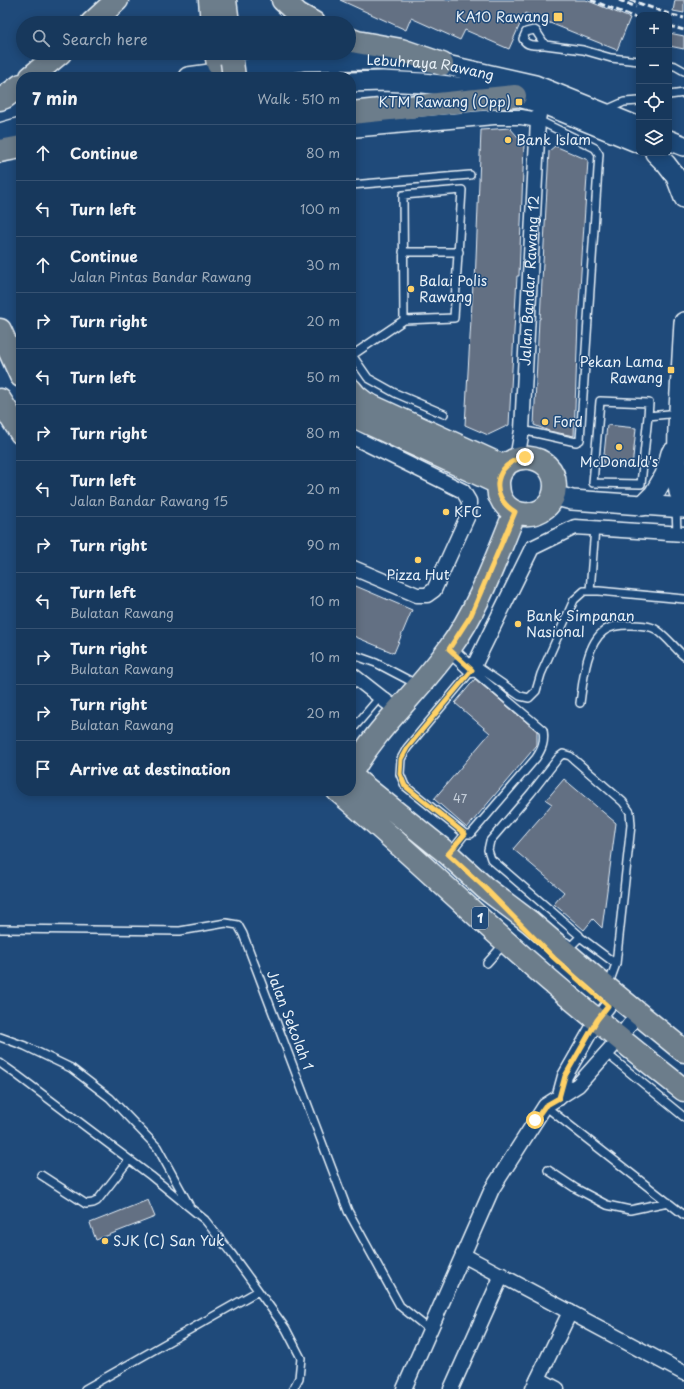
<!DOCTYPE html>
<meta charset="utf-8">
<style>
body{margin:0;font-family:"Playpen Sans",sans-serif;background:#244365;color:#f1f3f6}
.controls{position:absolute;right:12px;top:12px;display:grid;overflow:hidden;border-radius:8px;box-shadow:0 2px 10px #0003}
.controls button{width:36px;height:36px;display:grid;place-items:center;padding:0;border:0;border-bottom:1px solid #365272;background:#17385c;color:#f1f3f6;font:20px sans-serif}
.stop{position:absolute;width:12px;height:12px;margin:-9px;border:3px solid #ffd166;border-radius:50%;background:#fff}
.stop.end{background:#ffd166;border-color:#fff;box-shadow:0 1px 4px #0008}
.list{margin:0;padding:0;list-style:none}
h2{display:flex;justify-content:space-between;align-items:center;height:52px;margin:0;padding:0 16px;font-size:17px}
h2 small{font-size:13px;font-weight:400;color:#9eacbb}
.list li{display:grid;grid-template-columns:26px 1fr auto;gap:12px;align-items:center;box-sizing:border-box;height:56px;padding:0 16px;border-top:1px solid #365272}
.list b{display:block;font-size:15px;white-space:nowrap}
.list p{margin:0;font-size:13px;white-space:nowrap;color:#9eacbb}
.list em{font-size:13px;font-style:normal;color:#9eacbb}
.icon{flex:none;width:22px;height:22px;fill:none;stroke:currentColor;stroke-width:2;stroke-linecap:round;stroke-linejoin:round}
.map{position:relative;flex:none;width:684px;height:1389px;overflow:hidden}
.search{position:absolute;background:#17385c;box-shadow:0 2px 10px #0003;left:16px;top:16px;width:340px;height:44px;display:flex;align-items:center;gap:10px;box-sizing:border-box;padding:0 14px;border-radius:22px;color:#9eacbb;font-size:15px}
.panel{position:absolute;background:#17385c;box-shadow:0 2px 10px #0003;left:16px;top:72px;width:340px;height:724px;border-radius:16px}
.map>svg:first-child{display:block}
</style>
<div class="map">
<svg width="684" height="1389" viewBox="0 0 684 1389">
<rect width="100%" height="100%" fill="#1f4a7a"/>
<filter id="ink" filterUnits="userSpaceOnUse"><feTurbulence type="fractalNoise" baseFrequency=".025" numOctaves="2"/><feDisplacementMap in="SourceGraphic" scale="8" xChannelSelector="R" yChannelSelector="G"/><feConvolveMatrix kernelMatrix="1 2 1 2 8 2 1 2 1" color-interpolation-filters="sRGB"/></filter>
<g filter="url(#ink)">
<path fill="#646f83" stroke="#e8f1f8" d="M 340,0 L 586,0 L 630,18 L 617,50 L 525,13 L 509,49 L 465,30 L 460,40 L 411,18 L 406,30 Z
M 675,0 L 684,0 L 684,13 L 673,11 Z
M 669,33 L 684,36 L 684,49 L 669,46 Z
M 510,128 L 524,144 L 519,276 L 517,276 L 509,425 L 488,435 L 465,425 L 473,284 L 475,284 L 481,130 Z
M 555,146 L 588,160 L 578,321 L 574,436 L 549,431 L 534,425 L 539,319 L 540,319 L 549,151 Z
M 607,425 L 636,428 L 632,468 L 603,465 Z
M 351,584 L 412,610 L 394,653 L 351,635 Z
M 475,679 L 537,731 L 537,745 L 467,828 L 434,799 L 490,733 L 455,703 Z
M 564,779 L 616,823 L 602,928 L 593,919 L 584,930 L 554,904 L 564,892 L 513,849 L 552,804 L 546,800 Z
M 148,1200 L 155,1217 L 96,1240 L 90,1223 Z"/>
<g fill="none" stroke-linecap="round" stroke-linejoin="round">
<defs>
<path id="lane" d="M 534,30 L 536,31 L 545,45 C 537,45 527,47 523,39 L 526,32 Z
M 545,45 L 583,50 L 611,58 L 639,61
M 669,65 L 675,66 L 684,71
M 669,95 L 684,93
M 606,110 L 624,102 L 639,101
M 351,185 L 470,175
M 403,252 L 459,252
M 352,355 L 368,378 L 395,393 L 444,414
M 351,356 L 404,320 L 403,195 L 462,190 L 454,318 L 404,320
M 648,416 L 641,484 L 593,483 L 600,401 L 649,403 L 648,416 L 679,413
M 522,430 L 576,442 L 580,440 L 599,154 L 595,148 L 538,120
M 676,508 L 677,533
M 590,591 L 595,528
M 351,654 L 376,663 L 418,685
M 475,665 L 520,696 L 529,698 L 536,691 L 541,674 L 574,600 L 584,591 L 599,591 L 684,599
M 472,670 L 543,730 C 545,742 542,749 536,758 L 471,834 L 465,834 L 405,786 L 400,774 L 401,759 L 407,748 Z
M 580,703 C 583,682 586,644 604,631 C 611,625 622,625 630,625 C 639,625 650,625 657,630 C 668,638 675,648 684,656
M 351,731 L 380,697
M 450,853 L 465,834
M 0,929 L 180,931 L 226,923 L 238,925 L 243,934 L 348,1211 L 400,1306 L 430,1330
M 580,937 L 616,964
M 566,942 L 571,946 L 580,937 L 579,935 L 491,859 L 488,850 L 490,841 L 531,793 L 559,757 L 563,754 L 570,756 L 623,802 L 630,812 L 631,825 L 616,964 L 608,986
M 487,963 L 504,944
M 0,1037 L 25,1046 L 71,1068 L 110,1098 L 157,1147 L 189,1205
M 606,1053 L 684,1117
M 0,1063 L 17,1075 L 151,1176 L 205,1220 L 231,1253 L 286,1329 L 301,1358 L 299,1378 L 293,1389
M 545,1106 L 684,1215
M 548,1170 L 575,1188 L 607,1205 L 630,1210 L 668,1202
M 41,1175 L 86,1204 L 93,1203 L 97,1201 L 129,1160
M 85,1389 L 258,1291"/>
<g id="street">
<path d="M 351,130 L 494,117 L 521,117 L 538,120"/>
<path d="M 351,436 L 463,491 L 469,501 L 469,513 L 434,590 L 427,595 L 417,595 L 351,567"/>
<path id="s1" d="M 517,459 L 522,430 L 538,120 L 541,103"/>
<path d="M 449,649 L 472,670 L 532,548 L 575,527 L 684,534"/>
<path d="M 351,674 L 397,710"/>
<path d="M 559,1098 L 565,1076 L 597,1020 L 608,1006"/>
<path d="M 463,1255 L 684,1373"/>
<path d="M 538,1379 L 557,1389"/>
<path d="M 404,1389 L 492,1189 L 545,1106 L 578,1085 L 619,1039 L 630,1024"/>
<path d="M 451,1389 L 502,1275"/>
<path d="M 533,1389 L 570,1312"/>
</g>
<g id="secondary">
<path id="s2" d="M 188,77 L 303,61 L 373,60 L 442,64 L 535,85 L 639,127"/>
<path d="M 351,82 L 382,81 L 423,83 L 466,88 L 515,96 L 541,103 L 639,143"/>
<path d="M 0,133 L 21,127"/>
<path d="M 669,140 L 684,146"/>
<path d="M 655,153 L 666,164 L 676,177 L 684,198"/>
<path d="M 684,322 L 678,427 L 677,480 L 679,492 L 684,503"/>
<path d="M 553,495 L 572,500 L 684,508"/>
<path d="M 642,506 L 654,494 L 665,475 L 671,453"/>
</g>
<path id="primary" d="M 210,0 L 212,23
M 225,0 L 228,23
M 283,0 L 298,14 L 314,23
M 92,23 L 117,0
M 349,39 L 357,42 L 401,50 L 442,64
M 216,53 L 218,64
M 31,77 L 60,53
M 0,99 L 5,97 L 21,85
M 351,113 L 515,96
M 0,151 L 21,147
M 0,330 L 21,376
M 351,390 L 356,396 L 365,403 L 505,467
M 0,400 L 21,433
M 351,415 L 498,483 C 497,524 554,524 555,486 C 555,451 502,447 498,482 C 498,486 499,491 499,495
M 351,773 C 377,727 418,692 449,649 C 478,610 496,558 515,512
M 351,776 L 448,854 L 485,888 L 530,922 L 607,988 L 684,1051
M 338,791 C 395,839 449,891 505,941 C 562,993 623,1042 684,1090"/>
</defs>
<use href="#lane" stroke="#e8f1f8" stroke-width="10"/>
<use href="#street" stroke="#e8f1f8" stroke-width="17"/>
<use href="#secondary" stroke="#e8f1f8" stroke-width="22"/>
<use href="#primary" stroke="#e8f1f8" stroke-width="25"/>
<use href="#lane" stroke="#1f4a7a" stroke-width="7"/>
<use href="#street" stroke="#1f4a7a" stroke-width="14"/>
<use href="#secondary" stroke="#1f4a7a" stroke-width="19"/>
<use href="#primary" stroke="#6c7d8b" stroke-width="22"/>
<path stroke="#e8f1f8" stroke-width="3" stroke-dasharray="6 3" stroke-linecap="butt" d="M 591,0 L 639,19
M 619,0 L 636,7
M 630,0 L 672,15 L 684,18
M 669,26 L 684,30"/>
<defs>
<path id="primary-bridge" d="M 232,62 L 234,77"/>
</defs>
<use href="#primary-bridge" stroke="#e8f1f8" stroke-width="25" stroke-linecap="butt"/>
<use href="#primary-bridge" stroke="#6c7d8b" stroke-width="22"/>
</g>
</g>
<g fill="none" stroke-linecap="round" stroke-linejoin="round" filter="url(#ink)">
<path stroke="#ffd166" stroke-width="5" d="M 525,457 C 494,463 488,496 515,512 L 471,615 L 449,649 L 472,670 L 407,748 L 401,759 L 400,774 L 405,786 L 465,834 L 448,854 L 485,888 L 554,958 L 608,1006 L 597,1020 L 565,1076 L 559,1098 L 545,1106 L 535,1120"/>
</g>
<g fill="#ffd166" stroke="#1f4a7a" stroke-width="1.5">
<rect x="553" y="12" width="10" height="10" rx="2"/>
<rect x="515" y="98" width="8" height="8" rx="2"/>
<circle cx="508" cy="140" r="4"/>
<circle cx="411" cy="289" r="4"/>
<rect x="667" y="366" width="8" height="8" rx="2"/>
<circle cx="545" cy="422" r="4"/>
<circle cx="619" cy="447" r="4"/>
<circle cx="446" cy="512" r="4"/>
<circle cx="418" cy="560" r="4"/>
<circle cx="518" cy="624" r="4"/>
<circle cx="105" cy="1241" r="4"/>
</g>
<g text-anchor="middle" stroke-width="3" stroke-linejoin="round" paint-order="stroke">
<g font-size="12" fill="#c7d0db">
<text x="460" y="803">47</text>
</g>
<rect fill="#1f4a7a" stroke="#acbfd2" stroke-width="1" x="472" y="907" width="16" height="22" rx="3"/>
<g font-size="13" font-weight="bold" fill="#e8f1f8">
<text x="480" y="923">1</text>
</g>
<g font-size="14" fill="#e8f1f8" stroke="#1f4a7a" text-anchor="start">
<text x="549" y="22" text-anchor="end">KA10 Rawang</text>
<text x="511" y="107" text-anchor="end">KTM Rawang (Opp)</text>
<text x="516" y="145">Bank Islam</text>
<text x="419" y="286">Balai Polis<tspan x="419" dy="16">Rawang</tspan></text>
<text x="663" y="367" text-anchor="end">Pekan Lama<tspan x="663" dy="16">Rawang</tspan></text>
<text x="553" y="427">Ford</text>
<text x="619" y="467" text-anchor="middle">McDonald's</text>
<text x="454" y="517">KFC</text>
<text x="418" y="580" text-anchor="middle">Pizza Hut</text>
<text x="526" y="621">Bank Simpanan<tspan x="526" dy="16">Nasional</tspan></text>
<text x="113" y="1246">SJK (C) San Yuk</text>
</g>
<g font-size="14" fill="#e8f1f8" stroke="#1f4a7a">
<text dy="5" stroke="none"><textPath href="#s2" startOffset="244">Lebuhraya Rawang</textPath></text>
<text dy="5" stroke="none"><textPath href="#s1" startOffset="179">Jalan Bandar Rawang 12</textPath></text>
<text transform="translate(290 1020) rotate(69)" y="5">Jalan Sekolah 1</text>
</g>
</g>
</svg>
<div class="controls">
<button>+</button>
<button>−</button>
<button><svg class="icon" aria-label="locate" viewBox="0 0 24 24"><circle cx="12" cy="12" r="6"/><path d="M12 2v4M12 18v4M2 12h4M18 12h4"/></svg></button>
<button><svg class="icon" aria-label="layers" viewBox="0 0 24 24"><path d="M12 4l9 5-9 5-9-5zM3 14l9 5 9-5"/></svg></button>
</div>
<div class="stop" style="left:535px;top:1120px"></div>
<div class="stop end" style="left:525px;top:457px"></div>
<div class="search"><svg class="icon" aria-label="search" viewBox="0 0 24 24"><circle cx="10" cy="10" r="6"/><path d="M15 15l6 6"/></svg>Search here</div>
<section class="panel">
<h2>7 min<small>Walk · 510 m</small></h2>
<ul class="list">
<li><svg class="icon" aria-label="ahead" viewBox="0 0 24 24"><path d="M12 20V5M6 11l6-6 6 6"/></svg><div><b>Continue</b></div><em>80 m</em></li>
<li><svg class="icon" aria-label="left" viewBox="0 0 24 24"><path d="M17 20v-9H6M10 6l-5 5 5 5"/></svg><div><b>Turn left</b></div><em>100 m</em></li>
<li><svg class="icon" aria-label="ahead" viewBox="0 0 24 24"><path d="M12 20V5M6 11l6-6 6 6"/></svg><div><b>Continue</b><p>Jalan Pintas Bandar Rawang</p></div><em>30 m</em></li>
<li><svg class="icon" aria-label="right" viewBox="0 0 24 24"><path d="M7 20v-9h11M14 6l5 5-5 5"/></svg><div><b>Turn right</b></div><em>20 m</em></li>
<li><svg class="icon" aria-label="left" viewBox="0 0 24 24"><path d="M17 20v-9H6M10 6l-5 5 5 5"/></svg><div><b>Turn left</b></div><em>50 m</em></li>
<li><svg class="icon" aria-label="right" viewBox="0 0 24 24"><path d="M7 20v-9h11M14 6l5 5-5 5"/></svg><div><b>Turn right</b></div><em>80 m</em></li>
<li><svg class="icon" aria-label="left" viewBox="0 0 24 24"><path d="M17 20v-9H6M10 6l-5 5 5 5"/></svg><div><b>Turn left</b><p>Jalan Bandar Rawang 15</p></div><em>20 m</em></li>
<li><svg class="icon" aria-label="right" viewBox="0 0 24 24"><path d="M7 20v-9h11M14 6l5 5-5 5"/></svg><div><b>Turn right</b></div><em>90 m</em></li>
<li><svg class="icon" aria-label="left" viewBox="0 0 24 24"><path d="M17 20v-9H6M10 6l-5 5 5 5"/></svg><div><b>Turn left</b><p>Bulatan Rawang</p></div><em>10 m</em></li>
<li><svg class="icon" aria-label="right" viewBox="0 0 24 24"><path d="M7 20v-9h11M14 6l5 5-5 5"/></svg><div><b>Turn right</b><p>Bulatan Rawang</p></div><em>10 m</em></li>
<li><svg class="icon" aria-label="right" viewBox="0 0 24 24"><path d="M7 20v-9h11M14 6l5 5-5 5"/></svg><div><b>Turn right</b><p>Bulatan Rawang</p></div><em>20 m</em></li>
<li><svg class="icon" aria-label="arrive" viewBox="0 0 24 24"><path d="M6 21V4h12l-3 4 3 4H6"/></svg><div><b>Arrive at destination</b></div></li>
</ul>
</section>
</div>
